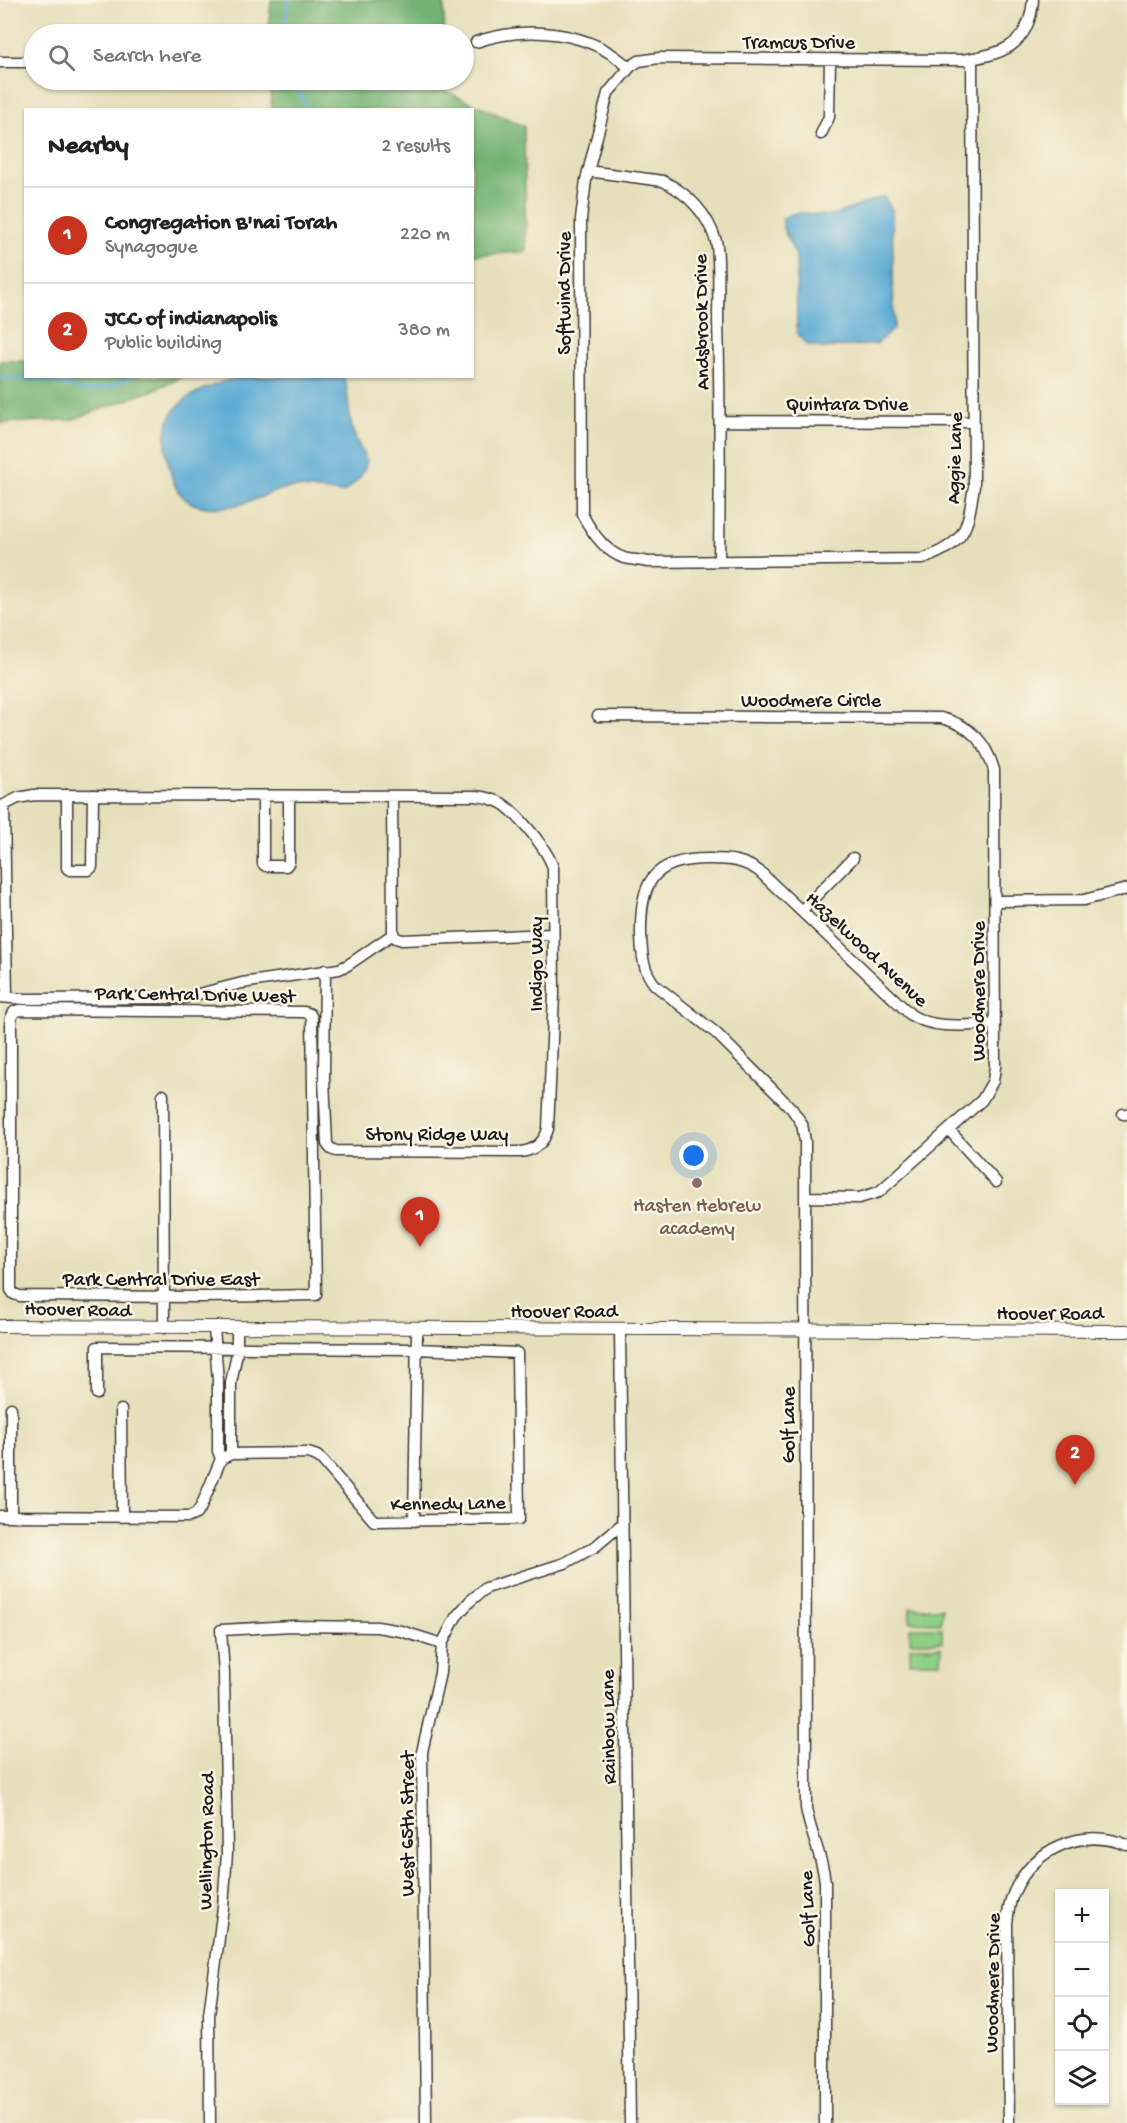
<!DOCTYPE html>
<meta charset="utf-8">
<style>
body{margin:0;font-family:"Gochi Hand",sans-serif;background:#f6f6f6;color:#222}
.controls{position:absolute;right:18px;bottom:18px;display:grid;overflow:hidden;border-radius:0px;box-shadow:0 2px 4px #0004}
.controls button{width:54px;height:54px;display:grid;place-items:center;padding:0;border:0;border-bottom:2px solid #e0e0e0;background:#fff;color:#222;font:30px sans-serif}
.you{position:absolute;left:694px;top:1156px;width:21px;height:21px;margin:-15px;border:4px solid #fff;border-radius:50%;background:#1a73e8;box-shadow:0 0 0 9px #1a73e833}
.badge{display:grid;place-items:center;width:39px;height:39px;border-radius:50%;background:#c8321e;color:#fff;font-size:20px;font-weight:700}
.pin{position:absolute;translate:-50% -50px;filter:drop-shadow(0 2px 3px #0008)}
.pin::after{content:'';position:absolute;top:32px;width:21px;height:18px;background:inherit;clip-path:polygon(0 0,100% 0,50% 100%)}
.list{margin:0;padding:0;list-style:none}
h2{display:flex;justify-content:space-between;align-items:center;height:78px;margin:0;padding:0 24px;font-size:26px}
h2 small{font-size:20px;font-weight:400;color:#767676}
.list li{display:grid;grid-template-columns:39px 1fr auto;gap:18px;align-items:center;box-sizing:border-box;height:96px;padding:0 24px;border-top:2px solid #e0e0e0}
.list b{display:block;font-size:22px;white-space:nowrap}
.list p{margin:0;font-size:20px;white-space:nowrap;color:#767676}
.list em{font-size:20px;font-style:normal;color:#767676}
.icon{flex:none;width:33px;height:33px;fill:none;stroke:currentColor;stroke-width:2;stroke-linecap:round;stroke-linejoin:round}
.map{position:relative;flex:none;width:1127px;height:2123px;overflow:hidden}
.search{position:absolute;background:#fff;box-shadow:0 2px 4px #0004;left:24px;top:24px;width:450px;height:66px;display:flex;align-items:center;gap:15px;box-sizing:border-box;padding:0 21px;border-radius:33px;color:#767676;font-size:22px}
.panel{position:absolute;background:#fff;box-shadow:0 2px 4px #0004;left:24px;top:108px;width:450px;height:270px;border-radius:0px}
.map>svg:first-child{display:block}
</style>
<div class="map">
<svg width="1127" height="2123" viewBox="0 0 1127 2123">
<rect width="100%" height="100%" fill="#fcf5e5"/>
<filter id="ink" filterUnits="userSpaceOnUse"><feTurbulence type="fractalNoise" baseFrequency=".0167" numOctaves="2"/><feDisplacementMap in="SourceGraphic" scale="12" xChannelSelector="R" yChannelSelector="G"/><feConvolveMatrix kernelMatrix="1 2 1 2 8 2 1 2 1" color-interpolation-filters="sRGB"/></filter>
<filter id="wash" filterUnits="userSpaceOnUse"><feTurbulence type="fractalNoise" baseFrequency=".008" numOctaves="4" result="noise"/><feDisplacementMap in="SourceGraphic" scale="24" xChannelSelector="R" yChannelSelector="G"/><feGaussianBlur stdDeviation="1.35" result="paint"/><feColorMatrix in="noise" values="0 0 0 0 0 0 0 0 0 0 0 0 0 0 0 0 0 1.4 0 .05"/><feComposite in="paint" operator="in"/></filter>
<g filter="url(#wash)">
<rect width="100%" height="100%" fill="#e6dfbb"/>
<path fill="#8fcf85" stroke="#567650" stroke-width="1.5" d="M 910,1608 L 942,1608 L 941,1623 L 910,1622 Z
M 910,1628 L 942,1628 L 942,1642 L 910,1642 Z
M 910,1647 L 941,1647 L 941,1662 L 910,1662 Z"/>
<path fill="#73b272" stroke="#486747" stroke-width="1.5" d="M 271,0 L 444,0 L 444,34 L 268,34 Z
M 269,80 L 443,80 L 443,90 L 524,126 L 526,252 L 473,255 L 472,110 L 272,109 Z
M 0,361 L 25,361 L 26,376 L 182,377 L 154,390 L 71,420 L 0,423 Z"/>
<path fill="#5aaad4" stroke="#3b6378" stroke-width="1.5" d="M 884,196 L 892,210 L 894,329 L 876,344 L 821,348 L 806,344 L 797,333 L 796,256 L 783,228 L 783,218 C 805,206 812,219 834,214 C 851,210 867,202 884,196 Z
M 240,377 L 344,377 C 350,395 347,415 354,434 C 357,443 362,452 367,461 C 363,476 356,483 343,493 C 329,492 300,486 288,488 C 269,492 251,503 232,506 C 203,511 178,505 171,474 C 168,462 164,446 166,433 C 170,396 209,386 240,377 Z"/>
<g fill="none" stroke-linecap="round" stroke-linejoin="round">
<path stroke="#5aaad4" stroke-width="3" d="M 282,34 L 289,0
M 289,80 L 305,102 L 307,110
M 0,378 L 43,380 L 87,391 L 111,386 L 133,376"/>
</g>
</g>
<g filter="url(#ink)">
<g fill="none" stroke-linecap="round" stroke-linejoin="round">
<defs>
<path id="minor" d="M 476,42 C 526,25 590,30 629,68
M 972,59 L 974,486 C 967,530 967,542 923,559 L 648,562 C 640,560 632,560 624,558 C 605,552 591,531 582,514 L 581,219 L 586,180 L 608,93 L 631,66 L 639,61 L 659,58 L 961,60 C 1001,55 1029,47 1033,0
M 0,62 L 34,62
M 821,134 L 829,117 L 830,59
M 588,171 L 663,181 C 689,194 707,213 716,241 C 720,256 718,300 718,319 C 720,399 720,480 719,561
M 721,421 L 973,422
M 598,716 L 941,718 C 970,725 986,742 994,770 L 995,1067 L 993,1081 L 982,1100 L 879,1192 L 859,1198 L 805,1197
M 67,795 L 67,868 L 70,870 L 89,870 L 92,867 L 93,795
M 263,796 L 263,864 L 266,866 L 286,866 L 289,862 L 289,796
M 392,796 L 393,934
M 4,805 L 7,997
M 0,807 L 18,798 L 34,795 L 476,796 C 485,797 495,799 503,804 C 519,815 548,850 553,868 L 554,994 L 548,1129 C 544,1143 535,1150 521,1152 L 336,1151 L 331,1149 L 327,1144 L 324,1079 L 325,970
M 996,901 L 1084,900 L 1127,889
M 801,911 L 853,858
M 393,934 L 396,938 L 402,940 L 552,934
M 0,997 L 25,999 L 183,998 L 242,983 L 339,969 L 348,965 L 393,934
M 19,1010 L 304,1012 L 310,1014 L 312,1018 L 316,1295 L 202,1297 L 20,1296 L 14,1294 L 11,1290 L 11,1018 L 14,1012 Z
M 163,1095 L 164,1328
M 1123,1114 L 1127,1114
M 949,1130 L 996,1182
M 214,1328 L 218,1381 L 218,1451 L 221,1459
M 620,1330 L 630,2123
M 11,1408 L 11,1516
M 121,1410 L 122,1517
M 231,1454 L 231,1383 L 237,1353 L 237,1328
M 0,1516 L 189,1517 L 196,1514 L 201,1507 L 221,1459 L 231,1454 L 308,1453 L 317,1456 L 323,1461 L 374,1521 L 519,1519 L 517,1353 L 416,1349 L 97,1347 L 97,1394
M 414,1521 L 417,1329
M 210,2123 L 209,2015 L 223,1907 L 227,1853 L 224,1674 L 221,1630 L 292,1626 L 377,1627 L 401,1631 L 442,1644
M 426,2123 L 422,1752 L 440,1673 L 442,1644 L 456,1617 L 470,1601 L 486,1588 L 565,1563 L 596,1546 L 622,1524
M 825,2123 L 825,1881 C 822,1855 810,1833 806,1808 L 805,1141 L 802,1124 L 792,1109 L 716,1033 L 655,985 C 643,970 642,956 641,937 C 640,883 651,858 711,859 C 729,859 743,860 759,871 L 911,1015 C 935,1030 967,1025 995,1024
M 1009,2123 L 1007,1924 C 1008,1913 1009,1902 1014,1892 C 1034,1848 1082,1827 1127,1845"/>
<path id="tertiary" d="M 0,1326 L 1127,1331"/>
</defs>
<use href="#minor" stroke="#3a3934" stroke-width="13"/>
<use href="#tertiary" stroke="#3a3934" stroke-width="14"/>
<use href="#minor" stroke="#fff" stroke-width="10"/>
<use href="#tertiary" stroke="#fff" stroke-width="12"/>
</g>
</g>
<circle fill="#8d6e63" stroke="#fcf5e5" stroke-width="2" cx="697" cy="1183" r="6"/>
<g text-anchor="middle" stroke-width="5" stroke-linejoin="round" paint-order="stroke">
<g font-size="20" fill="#1c1c1c" stroke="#fcf5e5">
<text x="799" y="48">Tramcus Drive</text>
<text transform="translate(563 293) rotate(-90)" y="7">Softwind Drive</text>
<text transform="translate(700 322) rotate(-91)" y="7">Andsbrook Drive</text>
<text x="847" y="410">Quintara Drive</text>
<text transform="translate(953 458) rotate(-88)" y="7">Aggie Lane</text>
<text x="811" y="706">Woodmere Circle</text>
<text transform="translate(868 948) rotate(43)" y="7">Hazelwood Avenue</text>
<text transform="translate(535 964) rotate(-90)" y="7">Indigo Way</text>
<text transform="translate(977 991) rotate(-90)" y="7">Woodmere Drive</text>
<text transform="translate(195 993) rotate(1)" y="7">Park Central Drive West</text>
<text x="437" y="1140">Stony Ridge Way</text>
<text x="161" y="1285">Park Central Drive East</text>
<text transform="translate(78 1308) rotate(1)" y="7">Hoover Road</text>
<text x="564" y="1317">Hoover Road</text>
<text x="1050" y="1319">Hoover Road</text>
<text transform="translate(787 1425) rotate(-90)" y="7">Golf Lane</text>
<text transform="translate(448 1502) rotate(-1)" y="7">Kennedy Lane</text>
<text transform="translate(607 1727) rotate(-91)" y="7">Rainbow Lane</text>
<text transform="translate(406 1824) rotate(-90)" y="7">West 65th Street</text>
<text transform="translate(205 1841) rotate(-89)" y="7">Wellington Road</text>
<text transform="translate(806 1909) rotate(-92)" y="7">Golf Lane</text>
<text transform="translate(991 1983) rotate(-89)" y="7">Woodmere Drive</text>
</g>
<g font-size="20" fill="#785e54" stroke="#fcf5e5">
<text x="697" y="1211">Hasten Hebrew<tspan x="697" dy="23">academy</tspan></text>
</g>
</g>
</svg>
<div class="controls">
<button>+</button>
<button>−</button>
<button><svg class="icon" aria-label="locate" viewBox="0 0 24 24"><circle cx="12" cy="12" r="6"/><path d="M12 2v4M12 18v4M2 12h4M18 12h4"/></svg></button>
<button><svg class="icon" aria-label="layers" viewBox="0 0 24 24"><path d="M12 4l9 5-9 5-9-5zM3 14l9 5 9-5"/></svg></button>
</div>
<div class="you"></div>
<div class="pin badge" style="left:420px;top:1247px">1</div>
<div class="pin badge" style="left:1075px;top:1485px">2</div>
<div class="search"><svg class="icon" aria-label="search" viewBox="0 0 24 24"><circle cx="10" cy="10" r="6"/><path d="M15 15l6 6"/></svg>Search here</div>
<section class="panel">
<h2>Nearby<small>2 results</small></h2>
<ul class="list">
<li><span class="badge">1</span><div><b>Congregation B'nai Torah</b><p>Synagogue</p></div><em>220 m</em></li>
<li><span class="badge">2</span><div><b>JCC of indianapolis</b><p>Public building</p></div><em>380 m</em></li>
</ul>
</section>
</div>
